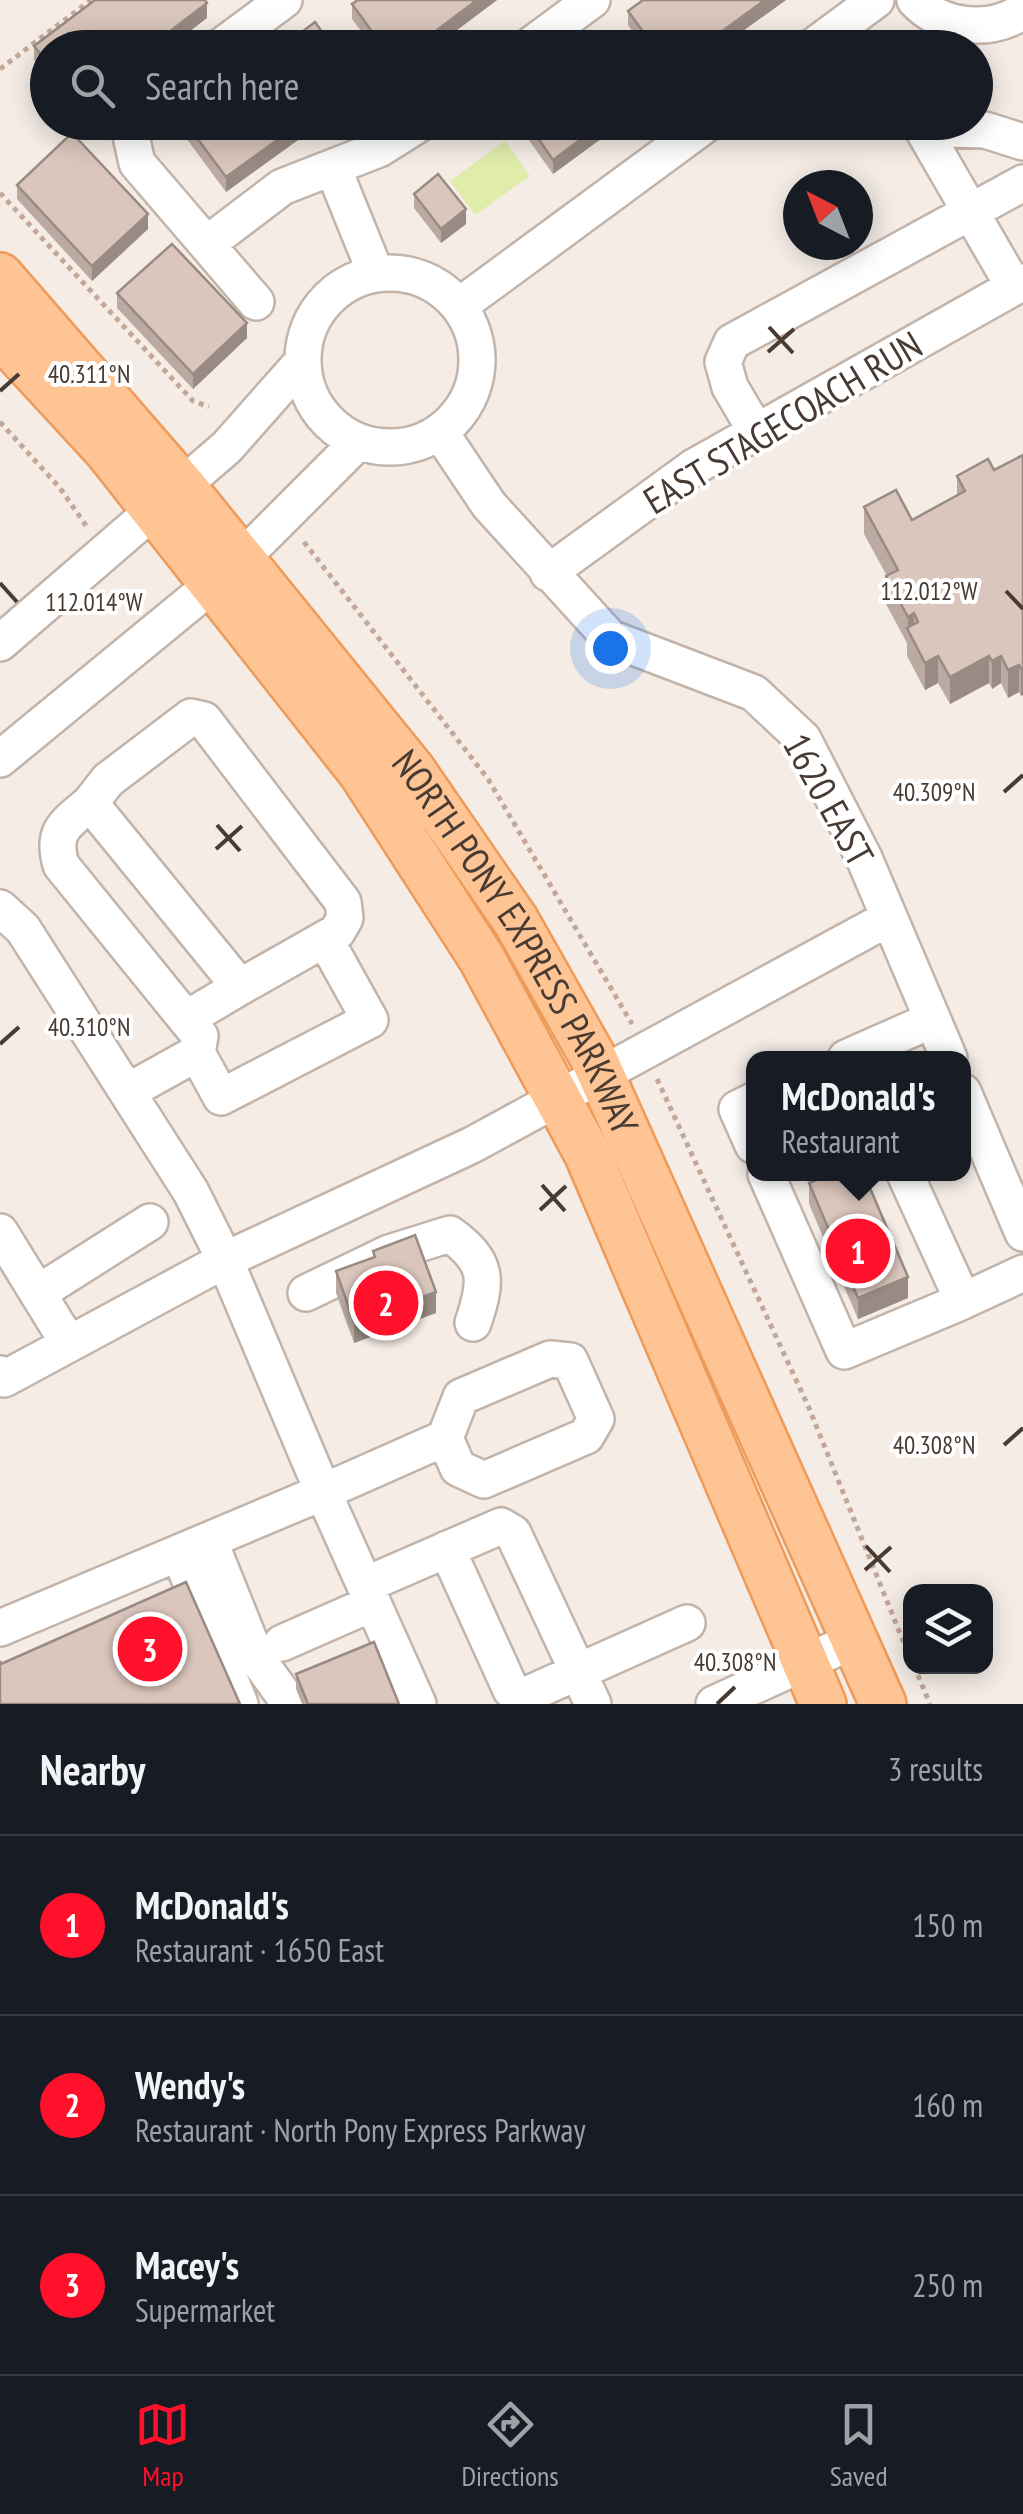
<!DOCTYPE html>
<meta charset="utf-8">
<style>
body{margin:0;font-family:"PT Sans Narrow",sans-serif;background:#20242c;color:#f1f3f6}
.controls{position:absolute;right:30px;bottom:30px;display:grid;overflow:hidden;border-radius:20px;box-shadow:0 5px 25px #0003}
.controls button{width:90px;height:90px;display:grid;place-items:center;padding:0;border:0;border-bottom:2px solid #363941;background:#171b24;color:#f1f3f6;font:50px sans-serif}
.compass{position:absolute;left:783px;top:170px;width:90px;height:90px;border-radius:50%;background:#171b24;box-shadow:0 5px 25px #0003;rotate:318deg}
.you{position:absolute;left:610px;top:648px;width:35px;height:35px;margin:-25px;border:8px solid #fff;border-radius:50%;background:#1a73e8;box-shadow:0 0 0 15px #1a73e833}
.badge{display:grid;place-items:center;width:65px;height:65px;border-radius:50%;background:#ff112c;color:#fff;font-size:32px;font-weight:700}
.pin{position:absolute;translate:-50% -50%;border:5px solid #fff;box-shadow:0 2px 10px #0006}
.popup{position:absolute;left:746px;top:1051px;width:225px;height:130px;box-sizing:border-box;display:grid;place-content:center;border-radius:20px;background:#171b24;filter:drop-shadow(0 2px 8px #0005);font-size:32px;white-space:nowrap;color:#9ea1a6}
.popup b{font-size:38px;color:#f1f3f6}
.popup::after{content:'';position:absolute;left:50%;top:100%;margin-left:-20px;border:20px solid transparent;border-top-color:#171b24}
.list{margin:0;padding:0;list-style:none}
h2{display:flex;justify-content:space-between;align-items:center;height:130px;margin:0;padding:0 40px;font-size:42px}
h2 small{font-size:32px;font-weight:400;color:#9ea1a6}
.list li{display:grid;grid-template-columns:65px 1fr auto;gap:30px;align-items:center;box-sizing:border-box;height:180px;padding:0 40px;border-top:2px solid #363941}
.list b{display:block;font-size:38px;white-space:nowrap}
.list p{margin:0;font-size:32px;white-space:nowrap;color:#9ea1a6}
.list em{font-size:32px;font-style:normal;color:#9ea1a6}
.icon{flex:none;width:55px;height:55px;fill:none;stroke:currentColor;stroke-width:2;stroke-linecap:round;stroke-linejoin:round}
.map{position:relative;flex:none;width:1023px;height:1704px;overflow:hidden}
.search{position:absolute;background:#171b24;box-shadow:0 5px 25px #0003;left:30px;right:30px;top:30px;height:110px;display:flex;align-items:center;gap:25px;box-sizing:border-box;padding:0 35px;border-radius:55px;color:#9ea1a6;font-size:38px}
.sheet{height:670px;background:#171b24}
nav{display:flex;justify-content:space-around;align-items:center;box-sizing:border-box;height:140px;border-top:2px solid #363941;background:#171b24;font-size:28px;color:#9ea1a6}
nav a{display:grid;justify-items:center;gap:5px}
nav .on{color:#ff112c}
.map>svg:first-child{display:block}
</style>
<div class="map">
<svg width="1023" height="1704" viewBox="0 0 1023 1704">
<rect width="100%" height="100%" fill="#f4ece5"/>
<path fill="#e0ecaa" d="M 505,141 L 530,176 L 475,215 L 450,181 Z"/>
<g fill="none" stroke-linecap="round" stroke-linejoin="round">
<defs>
<path id="minor" d="M 915,0 C 942,29 991,33 1023,11
M 219,48 L 284,0
M 527,48 L 592,0
M 811,48 L 876,0
M 136,122 L 130,131 L 137,163 L 256,302
M 333,168 L 376,274
M 207,244 L 282,187 L 379,149 L 422,122
M303 360a87 87 0 1 1 174 0a87 87 0 1 1-174 0Z
M 1014,287 L 922,128 L 985,130 L 1023,142
M 459,306 L 709,122
M 440,432 L 489,505 L 610,638 L 754,693 L 803,739 L 864,858 L 949,1058
M 757,433 L 730,387 L 723,362 L 732,342 L 1023,183
M 548,573 L 694,467 L 1023,282
M 0,643 L 227,447 L 303,361
M 0,759 L 230,570 L 358,442
M 90,803 L 108,780 L 191,717 L 204,720 L 343,902 L 345,918 L 337,932 L 240,987
M 0,908 L 23,929 L 191,1192 L 225,1260 L 4,1379 L 0,1374
M 197,1053 L 221,1097 L 370,1020 L 325,939
M 846,1058 L 932,1020
M 127,1092 L 197,1053 L 200,1036 L 186,1019 L 61,865 C 51,830 66,824 90,803 L 240,987 L 186,1019
M 963,1092 L 1023,1233
M 753,1101 L 737,1109 L 753,1145
M 766,1174 L 844,1351 L 963,1301 L 905,1174
M 0,1232 L 69,1344
M 38,1293 L 150,1222
M 306,1293 L 389,1253 L 450,1234 C 488,1262 488,1279 473,1323
M 963,1301 L 1023,1273
M 445,1438 L 458,1468 L 484,1480 L 586,1436 L 596,1419 L 570,1361 L 550,1359 L 461,1397 L 445,1438 L 323,1492 L 225,1260 L 472,1145 L 889,918
M 209,1540 L 256,1657 L 290,1704
M 447,1549 L 511,1690 L 524,1696 L 687,1623
M 179,1553 L 240,1704
M 365,1585 L 501,1526 L 513,1533 L 593,1704
M 0,1628 L 323,1492 L 418,1704
M 282,1643 L 373,1603
M 714,1704 L 855,1640"/>
<g id="major">
<path id="s1" d="M 0,276 L 183,487 L 412,770 L 516,921 L 594,1059 L 883,1704"/>
<path d="M 0,334 L 107,450 L 362,773 L 482,959 L 587,1153 L 823,1704"/>
</g>
</defs>
<use href="#minor" stroke="#c3b4aa" stroke-width="40"/>
<use href="#major" stroke="#ee9a59" stroke-width="50"/>
<path stroke="#c3a897" stroke-width="5" stroke-dasharray="5 5" stroke-linecap="butt" d="M 0,69 L 91,0
M 0,193 L 193,401 L 209,407
M 0,422 L 60,488 L 87,527
M 304,542 L 488,779 L 632,1024
M 657,1079 L 809,1408 L 910,1658
M 914,1666 L 930,1704"/>
<use href="#minor" stroke="#fff" stroke-width="35"/>
<use href="#major" stroke="#ffc493" stroke-width="45"/>
</g>
<path fill="#bbaaa2" d="M 358,0 L 497,0 L 433,48 L 374,48 L 352,19 L 352,4 Z
M 786,0 L 719,48 L 644,48 L 628,25 L 628,11 Z
M 207,18 L 48,48 L 48,78 L 34,60 L 34,46 Z
M 183,122 L 323,122 L 226,192 L 183,134 Z
M 516,122 L 624,122 L 553,174 Z
M 17,185 L 148,229 L 92,281 L 17,199 Z
M 414,194 L 466,224 L 441,243 L 414,208 Z
M 117,293 L 247,338 L 193,389 L 117,308 Z
M 1023,455 L 1021,696 L 1019,692 L 1008,698 L 1001,683 L 992,689 L 989,683 L 950,704 L 938,683 L 925,690 L 907,656 L 907,643 L 886,604 L 887,576 L 864,534 L 864,507 L 912,520 L 957,495 L 957,476 L 994,470 Z
M 809,1183 L 908,1298 L 858,1319 L 809,1204 Z
M 373,1251 L 436,1313 L 354,1343 L 336,1293 L 336,1271 L 373,1257 Z
M 296,1674 L 399,1704 L 302,1704 L 296,1689 Z"/>
<path fill="#998b84" d="M 477,0 L 497,0 L 433,48 L 413,48 Z
M 765,0 L 786,0 L 719,48 L 699,48 Z
M 207,3 L 207,18 L 168,48 L 148,48 Z
M 302,122 L 323,122 L 226,192 L 226,177 Z
M 604,122 L 624,122 L 553,174 L 553,160 Z
M 466,209 L 466,224 L 441,243 L 441,229 Z
M 148,214 L 148,229 L 92,281 L 92,266 Z
M 247,323 L 247,338 L 193,389 L 193,374 Z
M 914,613 L 913,641 L 908,630 L 908,617 Z
M 938,656 L 938,683 L 925,690 L 925,663 Z
M 989,656 L 989,683 L 950,704 L 950,677 Z
M 1001,656 L 1001,683 L 992,689 L 992,661 Z
M 1019,665 L 1019,692 L 1008,698 L 1008,670 Z
M 1023,668 L 1023,695 L 1021,696 L 1021,669 Z
M 908,1277 L 908,1298 L 858,1319 L 858,1298 Z
M 436,1292 L 436,1313 L 354,1343 L 354,1322 Z"/>
<path fill="#dac6bc" stroke="#998b84" stroke-width="2.5" d="M 95,0 L 205,0 L 207,3 L 148,48 L 48,48 L 48,63 L 34,46 Z
M 358,0 L 477,0 L 413,48 L 384,48 L 352,4 Z
M 643,0 L 765,0 L 699,48 L 655,48 L 628,11 Z
M 315,22 L 333,48 L 281,48 Z
M 598,32 L 609,48 L 577,48 Z
M 185,122 L 302,122 L 226,177 Z
M 527,122 L 604,122 L 553,160 Z
M 72,133 L 148,214 L 92,266 L 17,185 Z
M 438,174 L 466,209 L 441,229 L 414,194 Z
M 172,244 L 247,323 L 193,374 L 117,293 Z
M 1023,455 L 1023,668 L 1021,669 L 1019,665 L 1008,670 L 1001,656 L 992,661 L 989,656 L 950,677 L 938,656 L 925,663 L 907,628 L 918,622 L 914,613 L 908,617 L 886,576 L 898,570 L 864,507 L 896,490 L 912,520 L 965,491 L 957,476 L 988,459 L 994,470 Z
M 830,1174 L 864,1174 L 908,1277 L 858,1298 L 809,1183 Z
M 415,1235 L 436,1292 L 354,1322 L 336,1271 L 375,1257 L 373,1251 Z
M 186,1582 L 240,1704 L 0,1704 L 0,1661 L 1,1664 Z
M 374,1642 L 399,1704 L 308,1704 L 296,1674 Z"/>
<path fill="none" stroke="#473b34" stroke-width="4" d="M 769,327 L 793,353M 768,352 L 794,329M 0,391 L 19,374M 0,583 L 17,602M 1006,591 L 1023,609M 1004,792 L 1023,775M 217,825 L 240,851M 216,849 L 242,826M 0,1044 L 19,1027M 542,1185 L 565,1211M 540,1210 L 566,1186M 1004,1445 L 1023,1428M 866,1546 L 890,1572M 865,1570 L 891,1547M 717,1704 L 735,1687"/>
<g text-anchor="middle" stroke-width="8" stroke-linejoin="round" paint-order="stroke">
<g font-size="38" fill="#473b34" stroke="#fff">
<text transform="translate(783 423) rotate(-31)" y="13">EAST STAGECOACH RUN</text>
<text transform="translate(828 800) rotate(61)" y="13">1620 EAST</text>
<text dy="13" stroke="none"><textPath href="#s1" startOffset="845">NORTH PONY EXPRESS PARKWAY</textPath></text>
</g>
</g>
<g font-size="25" text-anchor="middle" fill="#473b34" stroke="#fff" stroke-width="8" stroke-linejoin="round" paint-order="stroke">
<text x="89" y="383">40.311°N</text>
<text x="929" y="600">112.012°W</text>
<text x="94" y="611">112.014°W</text>
<text x="934" y="801">40.309°N</text>
<text x="89" y="1036">40.310°N</text>
<text x="934" y="1454">40.308°N</text>
<text x="735" y="1671">40.308°N</text>
</g>
</svg>
<div class="controls">
<button><svg class="icon" aria-label="layers" viewBox="0 0 24 24"><path d="M12 4l9 5-9 5-9-5zM3 14l9 5 9-5"/></svg></button>
</div>
<svg class="compass" viewBox="-18 -18 36 36"><path d="M0-13l5 13h-10z" fill="#e53935"/><path d="M0 13l5-13h-10z" fill="#9ea1a6"/></svg>
<div class="you"></div>
<div class="pin badge" style="left:858px;top:1251px">1</div>
<div class="popup"><b>McDonald's</b>Restaurant</div>
<div class="pin badge" style="left:386px;top:1303px">2</div>
<div class="pin badge" style="left:150px;top:1649px">3</div>
<div class="search"><svg class="icon" aria-label="search" viewBox="0 0 24 24"><circle cx="10" cy="10" r="6"/><path d="M15 15l6 6"/></svg>Search here</div>
</div>
<section class="sheet">
<h2>Nearby<small>3 results</small></h2>
<ul class="list">
<li><span class="badge">1</span><div><b>McDonald's</b><p>Restaurant · 1650 East</p></div><em>150 m</em></li>
<li><span class="badge">2</span><div><b>Wendy's</b><p>Restaurant · North Pony Express Parkway</p></div><em>160 m</em></li>
<li><span class="badge">3</span><div><b>Macey's</b><p>Supermarket</p></div><em>250 m</em></li>
</ul>
</section>
<nav>
<a class="on"><svg class="icon" aria-label="map" viewBox="0 0 24 24"><path d="M3 6l6-2 6 2 6-2v14l-6 2-6-2-6 2zM9 4v14M15 6v14"/></svg>Map</a>
<a><svg class="icon" aria-label="directions" viewBox="0 0 24 24"><path d="M12 3l9 9-9 9-9-9zM9 14v-3h6M13 9l2 2-2 2"/></svg>Directions</a>
<a><svg class="icon" aria-label="saved" viewBox="0 0 24 24"><path d="M7 4h10v16l-5-4-5 4z"/></svg>Saved</a>
</nav>
